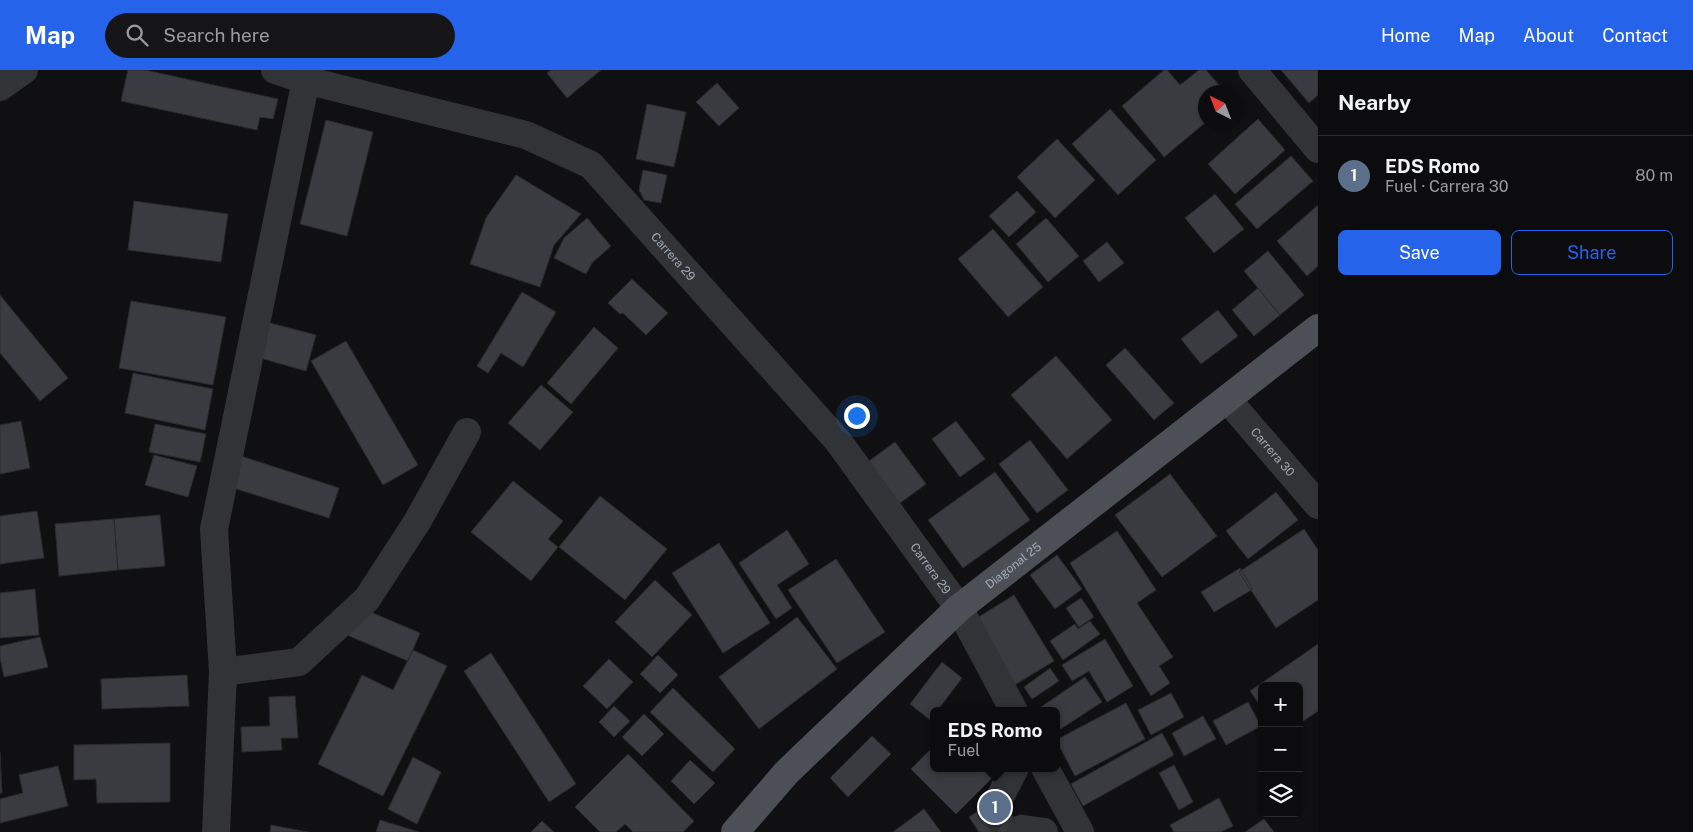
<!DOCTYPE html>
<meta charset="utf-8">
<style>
body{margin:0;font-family:"Public Sans",sans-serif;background:#151517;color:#f1f3f6}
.controls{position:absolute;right:15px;bottom:15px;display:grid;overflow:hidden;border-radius:8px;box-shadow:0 1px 4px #0004}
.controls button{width:45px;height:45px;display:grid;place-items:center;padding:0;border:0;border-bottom:1px solid #2c2c2e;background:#0c0c0e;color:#f1f3f6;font:25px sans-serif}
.compass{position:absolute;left:1198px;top:15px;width:45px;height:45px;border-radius:50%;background:#0c0c0e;box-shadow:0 1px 4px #0004;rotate:318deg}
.you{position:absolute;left:856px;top:345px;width:18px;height:18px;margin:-12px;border:4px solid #fff;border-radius:50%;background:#1a73e8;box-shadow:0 0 0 8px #1a73e833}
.badge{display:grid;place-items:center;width:32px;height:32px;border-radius:50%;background:#2563eb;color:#fff;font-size:16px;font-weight:700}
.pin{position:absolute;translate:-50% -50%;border:2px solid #fff;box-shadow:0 1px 5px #0006}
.popup{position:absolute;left:930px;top:637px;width:130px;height:65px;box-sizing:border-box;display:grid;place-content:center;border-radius:8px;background:#0c0c0e;filter:drop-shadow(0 1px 4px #0005);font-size:16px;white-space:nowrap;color:#9a9b9e}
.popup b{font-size:19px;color:#f1f3f6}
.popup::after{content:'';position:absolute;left:50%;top:100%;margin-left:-10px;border:10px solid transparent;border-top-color:#0c0c0e}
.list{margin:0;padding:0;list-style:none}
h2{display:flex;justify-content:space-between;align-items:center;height:65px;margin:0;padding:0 20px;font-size:21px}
h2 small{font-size:16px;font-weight:400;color:#9a9b9e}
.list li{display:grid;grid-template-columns:32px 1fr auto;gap:15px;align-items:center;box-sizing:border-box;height:80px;padding:0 20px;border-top:1px solid #2c2c2e}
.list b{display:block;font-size:19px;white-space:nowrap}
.list p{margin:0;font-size:16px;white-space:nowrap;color:#9a9b9e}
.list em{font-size:16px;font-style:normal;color:#9a9b9e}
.actions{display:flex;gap:10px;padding:15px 20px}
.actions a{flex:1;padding:11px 0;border:1px solid #2563eb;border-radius:8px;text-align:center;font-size:18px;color:#2563eb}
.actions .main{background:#2563eb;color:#fff}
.icon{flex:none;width:28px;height:28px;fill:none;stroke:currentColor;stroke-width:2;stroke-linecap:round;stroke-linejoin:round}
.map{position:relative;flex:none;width:1318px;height:762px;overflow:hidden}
header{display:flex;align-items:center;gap:30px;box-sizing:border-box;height:70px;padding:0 25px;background:#2563eb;color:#fff}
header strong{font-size:24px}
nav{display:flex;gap:28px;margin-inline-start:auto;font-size:18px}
.search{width:350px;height:45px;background:#151517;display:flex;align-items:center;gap:12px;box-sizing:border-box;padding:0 18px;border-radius:28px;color:#9a9b9e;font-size:19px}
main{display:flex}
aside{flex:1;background:#0c0c0e}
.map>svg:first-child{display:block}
</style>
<header>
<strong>Map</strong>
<div class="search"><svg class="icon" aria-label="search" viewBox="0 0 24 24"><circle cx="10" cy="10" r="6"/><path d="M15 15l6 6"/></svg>Search here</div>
<nav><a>Home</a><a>Map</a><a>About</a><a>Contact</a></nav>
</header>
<main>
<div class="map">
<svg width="1318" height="762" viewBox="0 0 1318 762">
<rect width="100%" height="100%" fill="#101012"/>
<path fill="#3a3b40" stroke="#2a2a2e" d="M 128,0 L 145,0 L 278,29 L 273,49 L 260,47 L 257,60 L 121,31 Z
M 551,0 L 601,0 L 567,28 L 547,3 Z
M 1164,0 L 1167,0 L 1180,15 L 1199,0 L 1206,0 L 1225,22 L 1206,22 L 1206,52 L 1164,87 L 1122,36 Z
M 1281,0 L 1318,0 L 1318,25 L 1309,33 Z
M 717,13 L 739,38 L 719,56 L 696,32 Z
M 647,34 L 686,42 L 674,97 L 636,89 Z
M 1110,39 L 1156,90 L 1118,125 L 1072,74 Z
M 1258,49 L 1285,80 L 1235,124 L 1208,94 Z
M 326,50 L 373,62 L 347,166 L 300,154 Z
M 1057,69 L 1095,110 L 1055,148 L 1017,107 Z
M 1291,86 L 1313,111 L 1257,159 L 1235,134 Z
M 643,100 L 667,105 L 661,133 L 644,130 L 639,120 Z
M 516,105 L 581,144 L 554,175 L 540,217 L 470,194 L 486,148 Z
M 1017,121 L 1036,142 L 1009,167 L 989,146 Z
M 1215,124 L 1244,159 L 1214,183 L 1185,148 Z
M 134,131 L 228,144 L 221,192 L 128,180 Z
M 1318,135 L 1318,196 L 1307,206 L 1277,171 Z
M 587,148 L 611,176 L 592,193 L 586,204 L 554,188 L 564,168 Z
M 1046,148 L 1079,186 L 1048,212 L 1016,174 Z
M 993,159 L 1043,217 L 1008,247 L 958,189 Z
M 1107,172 L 1124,193 L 1099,212 L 1083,191 Z
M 1268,181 L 1304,225 L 1280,245 L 1244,201 Z
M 632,209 L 668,243 L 646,265 L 623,243 L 620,244 L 608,233 Z
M 1258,218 L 1280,245 L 1254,266 L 1232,240 Z
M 522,222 L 556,242 L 523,297 L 501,283 L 488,303 L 477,296 Z
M 0,225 L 68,308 L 40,331 L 0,283 Z
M 131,231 L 226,247 L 213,315 L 119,298 Z
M 1218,240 L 1238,266 L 1201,294 L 1181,269 Z
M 270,253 L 316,265 L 306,301 L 260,288 Z
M 594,257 L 618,278 L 571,334 L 547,313 Z
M 346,271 L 418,395 L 383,415 L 311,291 Z
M 1125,278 L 1174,333 L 1154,350 L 1106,295 Z
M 1056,286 L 1112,350 L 1067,389 L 1011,325 Z
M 133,303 L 213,319 L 205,360 L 125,343 Z
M 541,315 L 573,342 L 540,380 L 508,353 Z
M 21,351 L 30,398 L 0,404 L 0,355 Z
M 956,351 L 985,389 L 960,407 L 932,369 Z
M 155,354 L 206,364 L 200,392 L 149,382 Z
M 1030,370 L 1068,420 L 1037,443 L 999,394 Z
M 895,372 L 926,414 L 896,436 L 865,394 Z
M 154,385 L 197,396 L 188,427 L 145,415 Z
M 238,385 L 339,418 L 329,448 L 227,416 Z
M 995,402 L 1030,450 L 963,498 L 928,450 Z
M 1170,404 L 1217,466 L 1162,507 L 1115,445 Z
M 513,411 L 563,451 L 548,469 L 558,477 L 531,511 L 471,462 Z
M 1276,422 L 1298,450 L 1248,489 L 1226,461 Z
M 600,426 L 667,479 L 625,530 L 559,477 Z
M 37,441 L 44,488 L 0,494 L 0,446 Z
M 160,445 L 165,496 L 118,500 L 114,449 Z
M 114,449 L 118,500 L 59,506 L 55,454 Z
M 1304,459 L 1318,480 L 1318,530 L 1276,558 L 1239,502 Z
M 787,460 L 809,494 L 777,515 L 792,538 L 776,549 L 739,493 Z
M 1117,461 L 1156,520 L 1137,533 L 1173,587 L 1159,596 L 1170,613 L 1151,626 L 1070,493 Z
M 719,473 L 770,553 L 723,583 L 672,503 Z
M 1057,485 L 1082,519 L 1055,539 L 1030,505 Z
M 836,489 L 885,562 L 837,593 L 788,520 Z
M 1240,498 L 1253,519 L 1214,542 L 1201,522 Z
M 655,510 L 692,545 L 652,587 L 615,552 Z
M 35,519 L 39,565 L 0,568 L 0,523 Z
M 1014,525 L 1054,591 L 1013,616 L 974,550 Z
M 1081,528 L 1094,547 L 1079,557 L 1066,538 Z
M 359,537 L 420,563 L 408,591 L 347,565 Z
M 797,547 L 837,599 L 759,659 L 719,607 Z
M 1090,551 L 1100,564 L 1063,590 L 1050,571 L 1075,554 L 1078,559 Z
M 40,567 L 48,597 L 4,607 L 0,588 L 0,576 Z
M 1105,569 L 1133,616 L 1107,632 L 1089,601 L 1072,611 L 1062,595 Z
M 1318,574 L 1318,641 L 1299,654 L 1299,616 L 1262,616 L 1262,638 L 1250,621 Z
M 413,580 L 447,596 L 383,726 L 318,694 L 362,605 L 393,620 Z
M 491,583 L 576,714 L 549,732 L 464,601 Z
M 658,585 L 678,605 L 660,623 L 640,604 Z
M 609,589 L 633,612 L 607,639 L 583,616 Z
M 942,592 L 962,608 L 937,641 L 934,641 L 934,645 L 930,650 L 910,634 Z
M 1050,598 L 1059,611 L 1032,629 L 1024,617 Z
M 187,605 L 189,636 L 102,639 L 101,609 Z
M 1085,607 L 1102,632 L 1056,662 L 1056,641 L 1035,641 Z
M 673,618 L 735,679 L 713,702 L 650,642 Z
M 1171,623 L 1184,647 L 1151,665 L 1138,640 Z
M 295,626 L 298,668 L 281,668 L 282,680 L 242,682 L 241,657 L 270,656 L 269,627 Z
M 1248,632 L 1261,656 L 1226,675 L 1213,651 Z
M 1126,633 L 1145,669 L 1075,706 L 1056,670 Z
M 614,636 L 630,651 L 614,667 L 599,652 Z
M 644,644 L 664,664 L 642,686 L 622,667 Z
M 1203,646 L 1216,669 L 1184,686 L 1172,663 Z
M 1162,663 L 1174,685 L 1083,736 L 1071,714 Z
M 872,666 L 891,684 L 848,727 L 830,708 Z
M 170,673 L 170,732 L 97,733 L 96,709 L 74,710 L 74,675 Z
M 934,676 L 934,698 L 992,698 L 997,703 L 956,744 L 911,699 Z
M 0,682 L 2,723 L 0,723 Z
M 628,684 L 694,751 L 683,762 L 633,762 L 625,754 L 616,762 L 600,762 L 575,737 Z
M 413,687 L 441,702 L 417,754 L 388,739 Z
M 690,690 L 715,713 L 694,734 L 671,711 Z
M 1174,695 L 1193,732 L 1179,740 L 1159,703 Z
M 58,696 L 68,736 L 0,753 L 0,729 L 23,723 L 19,705 Z
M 1000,727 L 1023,762 L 979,762 L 969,747 Z
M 1219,728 L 1233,756 L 1221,762 L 1174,762 L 1170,755 Z
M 924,739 L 941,762 L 893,762 Z
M 1264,749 L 1274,762 L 1245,762 Z
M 380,750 L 419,762 L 376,762 Z
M 542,751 L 554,762 L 531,762 Z
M 271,755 L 308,762 L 270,762 Z"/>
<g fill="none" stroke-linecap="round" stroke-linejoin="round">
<path stroke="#2d2f32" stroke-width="28" stroke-dasharray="28 14" stroke-linecap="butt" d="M 1000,727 C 994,750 999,754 1021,759"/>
<g stroke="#313337" stroke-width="28">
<path id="s1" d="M 275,0 L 305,10 L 526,65 L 591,95 L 838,371 L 959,538 L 1014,641"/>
<path d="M 1252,0 L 1318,79"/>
<path d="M 0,17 L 24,0"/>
<path id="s2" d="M 1227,329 L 1318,435"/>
<path d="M 223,602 L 299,592 L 367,529 L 417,452 L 467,362"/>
<path d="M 1045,698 L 1080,762"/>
<path d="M 1000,727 L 1015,698"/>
<path d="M 1021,759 L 1044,762"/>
<path d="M 216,762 L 223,602 L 214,459 L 308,0"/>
</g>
<path stroke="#4c5056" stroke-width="28" id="s3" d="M 735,762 L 787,702 L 959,538 L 1318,258"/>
</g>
<g text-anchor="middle" stroke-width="4" stroke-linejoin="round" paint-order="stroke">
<g font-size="12" fill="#a0a9b4" stroke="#0b0b0c">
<text dy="4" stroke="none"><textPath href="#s1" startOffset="454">Carrera 29</textPath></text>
<text dy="4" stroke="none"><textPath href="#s2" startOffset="70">Carrera 30</textPath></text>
<text dy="4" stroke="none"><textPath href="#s3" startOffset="386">Diagonal 25</textPath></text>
<text dy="4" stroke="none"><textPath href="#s1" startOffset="859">Carrera 29</textPath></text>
</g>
</g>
</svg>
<div class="controls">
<button>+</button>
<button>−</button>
<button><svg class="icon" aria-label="layers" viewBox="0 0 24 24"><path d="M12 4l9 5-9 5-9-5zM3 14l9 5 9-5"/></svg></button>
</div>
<svg class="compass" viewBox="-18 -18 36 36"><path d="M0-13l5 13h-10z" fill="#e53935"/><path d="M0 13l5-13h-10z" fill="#9a9b9e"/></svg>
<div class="you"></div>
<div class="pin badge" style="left:995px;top:737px;background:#5c6f8a">1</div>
<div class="popup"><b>EDS Romo</b>Fuel</div>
</div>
<aside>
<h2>Nearby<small></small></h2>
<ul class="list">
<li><span class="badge" style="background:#5c6f8a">1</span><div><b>EDS Romo</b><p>Fuel · Carrera 30</p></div><em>80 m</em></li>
</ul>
<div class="actions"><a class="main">Save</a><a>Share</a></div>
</aside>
</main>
